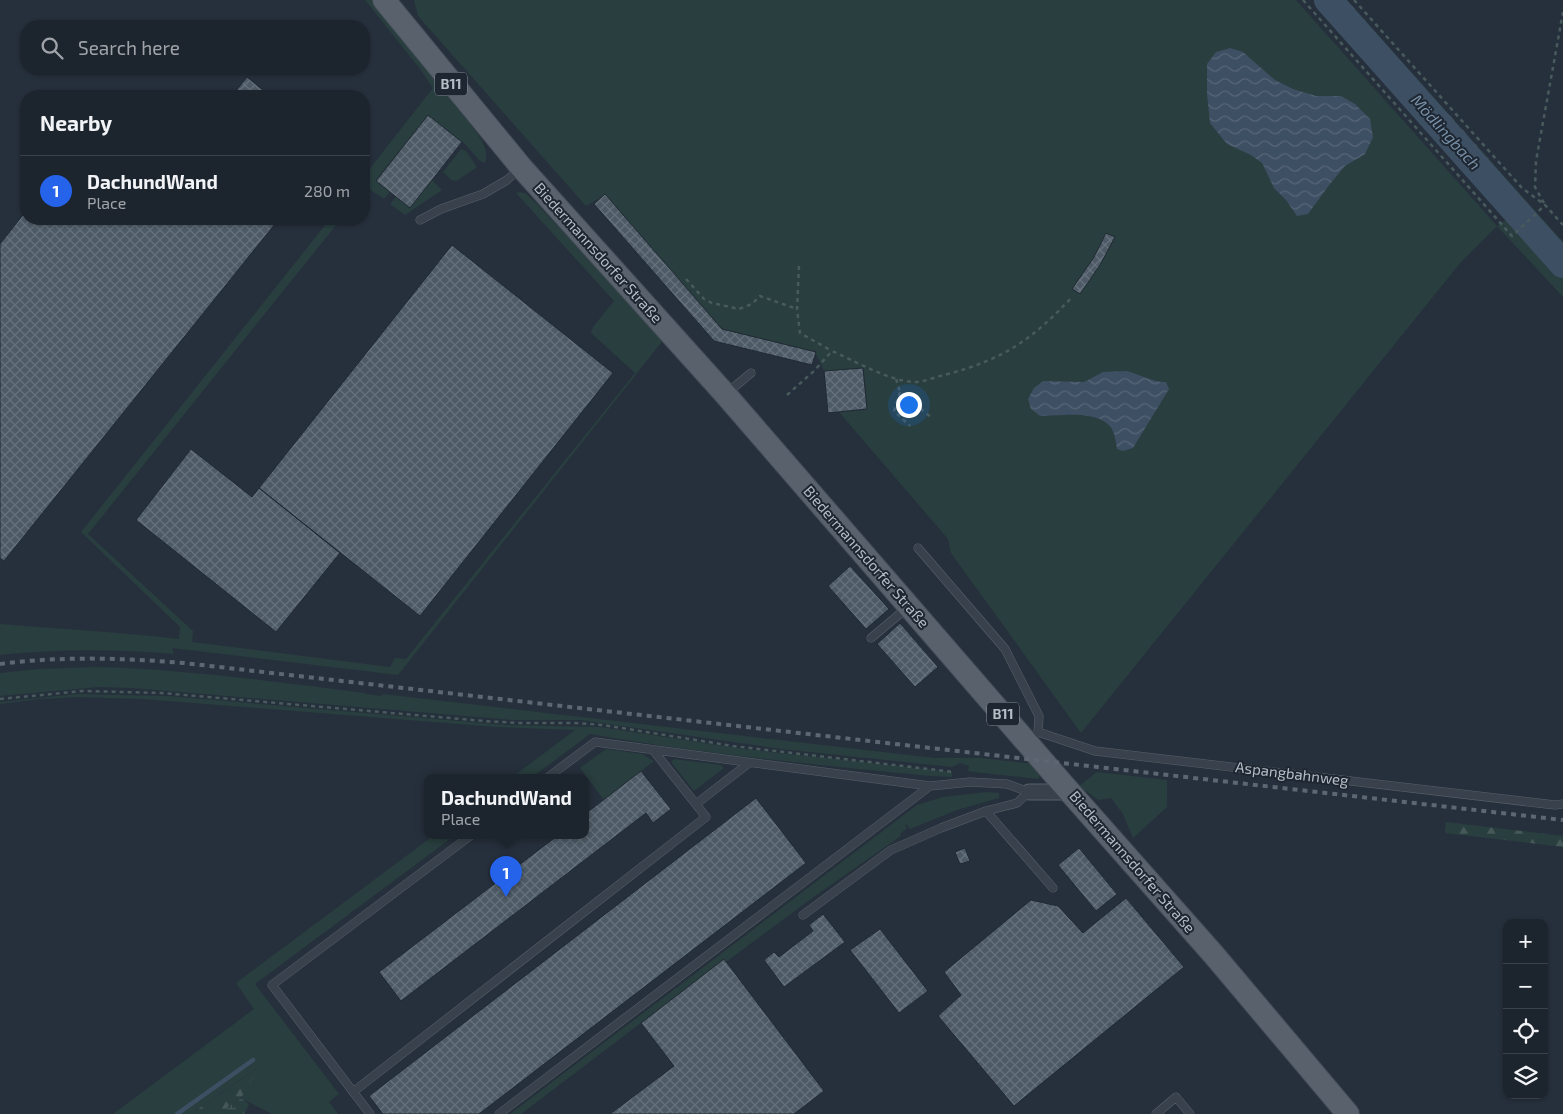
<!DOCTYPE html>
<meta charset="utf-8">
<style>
body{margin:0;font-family:"Exo 2",sans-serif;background:#252c35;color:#f1f3f6}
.controls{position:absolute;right:15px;bottom:15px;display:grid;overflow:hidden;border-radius:10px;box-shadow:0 1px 4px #0004}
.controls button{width:45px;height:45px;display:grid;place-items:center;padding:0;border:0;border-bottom:1px solid #3a4149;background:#1c242d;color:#f1f3f6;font:25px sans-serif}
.you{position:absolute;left:908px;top:404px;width:18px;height:18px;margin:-12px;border:4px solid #fff;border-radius:50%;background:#1a73e8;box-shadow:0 0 0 8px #1a73e833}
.badge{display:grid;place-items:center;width:32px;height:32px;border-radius:50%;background:#2563eb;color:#fff;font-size:16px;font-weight:700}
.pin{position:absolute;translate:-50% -41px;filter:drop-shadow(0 1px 2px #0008)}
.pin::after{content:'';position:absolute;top:26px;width:18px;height:15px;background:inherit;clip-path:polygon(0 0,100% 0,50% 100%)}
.popup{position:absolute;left:424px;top:774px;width:165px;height:65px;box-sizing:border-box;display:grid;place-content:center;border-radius:10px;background:#1c242d;filter:drop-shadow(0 1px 4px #0005);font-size:16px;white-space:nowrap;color:#a0a4aa}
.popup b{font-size:19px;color:#f1f3f6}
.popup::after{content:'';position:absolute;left:50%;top:100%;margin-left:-10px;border:10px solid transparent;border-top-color:#1c242d}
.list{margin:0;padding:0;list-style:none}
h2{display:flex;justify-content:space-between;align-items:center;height:65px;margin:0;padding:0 20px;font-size:21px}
h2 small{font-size:16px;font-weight:400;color:#a0a4aa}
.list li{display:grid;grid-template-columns:32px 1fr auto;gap:15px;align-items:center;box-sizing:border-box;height:70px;padding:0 20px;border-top:1px solid #3a4149}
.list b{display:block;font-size:19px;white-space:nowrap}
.list p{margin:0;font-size:16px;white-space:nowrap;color:#a0a4aa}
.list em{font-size:16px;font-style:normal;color:#a0a4aa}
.icon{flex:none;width:28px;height:28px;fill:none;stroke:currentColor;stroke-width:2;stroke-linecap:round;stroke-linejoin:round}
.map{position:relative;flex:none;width:1563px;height:1114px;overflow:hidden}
.search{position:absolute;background:#1c242d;box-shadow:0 1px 4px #0004;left:20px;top:20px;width:350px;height:55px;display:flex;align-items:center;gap:12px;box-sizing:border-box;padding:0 18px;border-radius:20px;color:#a0a4aa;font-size:19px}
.panel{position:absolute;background:#1c242d;box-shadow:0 1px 4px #0004;left:20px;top:90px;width:350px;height:135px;border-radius:20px}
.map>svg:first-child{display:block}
</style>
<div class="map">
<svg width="1563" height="1114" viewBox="0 0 1563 1114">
<defs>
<pattern id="forest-firs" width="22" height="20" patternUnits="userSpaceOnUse" patternTransform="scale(1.25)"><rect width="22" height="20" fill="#293e3e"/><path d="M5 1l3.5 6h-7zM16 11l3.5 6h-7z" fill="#465858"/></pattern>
<pattern id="wetland-marsh" width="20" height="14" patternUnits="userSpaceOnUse" patternTransform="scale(1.25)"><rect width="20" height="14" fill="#293e3e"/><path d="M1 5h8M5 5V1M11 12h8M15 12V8" fill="none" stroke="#465858"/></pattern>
<pattern id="water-waves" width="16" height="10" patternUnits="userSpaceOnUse" patternTransform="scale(1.25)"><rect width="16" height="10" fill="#3d4f63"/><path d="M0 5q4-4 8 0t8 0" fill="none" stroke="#576678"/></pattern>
<pattern id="building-cross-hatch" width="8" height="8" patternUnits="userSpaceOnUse" patternTransform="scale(1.25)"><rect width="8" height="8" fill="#4e5b67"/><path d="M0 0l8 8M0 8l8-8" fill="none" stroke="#65717b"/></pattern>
</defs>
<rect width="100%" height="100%" fill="#26303c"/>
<path fill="#293e3e" d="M 365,0 L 374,0 L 477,133 C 483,142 489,152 485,163 L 480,161 L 465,144 L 428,115 L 376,180 L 390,192 L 384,199 L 366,187 L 364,190 L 364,176 L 433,88 L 420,69 Z
M 414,0 L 1296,0 L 1497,226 L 1511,216 L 1563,275 L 1563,297 L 1497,226 L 1461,262 L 1081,733 L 951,553 L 948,539 L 839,412 L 867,409 L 863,368 L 824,371 L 815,352 L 722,329 L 605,195 L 586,206 L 418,16 Z
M 461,149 L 466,151 L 477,167 L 458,180 L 453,181 L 443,172 Z
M 432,180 L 442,190 L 405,215 L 390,204 L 396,197 Z
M 519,192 L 525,193 L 535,202 L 664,339 L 398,675 L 172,648 L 174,654 C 116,649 59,649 0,655 L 0,624 C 60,629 119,632 179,639 L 180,627 L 81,532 L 330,219 L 341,219 L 88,534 L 193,631 L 192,642 L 390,667 L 395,658 L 406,659 L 635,373 L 591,333 L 593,327 L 614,301 L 516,193 Z
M 95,667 C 185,669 275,682 365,693 L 365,694 L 382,696 L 383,694 L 935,758 L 981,758 L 1034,764 C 1038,770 1040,773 1039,779 L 973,772 L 968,771 L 969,766 L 960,763 L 952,767 L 781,749 L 581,720 L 512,720 L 132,688 L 99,687 L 0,696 L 0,673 L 39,669 Z
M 77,694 L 168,696 L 506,725 L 600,727 L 744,749 L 952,772 L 952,777 L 930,776 C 817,765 703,754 590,734 L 531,778 L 511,778 L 575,730 L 496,727 L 143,699 L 78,697 L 40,699 L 0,704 L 0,702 Z
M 606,749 L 642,754 L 654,761 L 604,800 L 580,768 Z
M 674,759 L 721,765 L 724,768 L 694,791 L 671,762 Z
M 1097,772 L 1167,780 L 1167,807 L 1133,838 L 1123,814 L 1111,798 L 1098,800 L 1079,786 Z
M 987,792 L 999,793 L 999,798 L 957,810 L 910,829 L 906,824 L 905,825 L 907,828 L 900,834 L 901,836 L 815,896 L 726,962 L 724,960 L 521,1114 L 510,1114 L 917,805 L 943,797 Z
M 433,836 L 454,836 L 255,984 L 339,1094 L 329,1102 L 338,1114 L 272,1114 L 241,1098 L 257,1068 L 191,1114 L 113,1114 L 254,1009 L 236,983 Z"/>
<path fill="url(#forest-firs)" d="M 1334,0 L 1347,0 L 1563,242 L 1563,258 Z
M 1446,822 L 1563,836 L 1563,847 L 1445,833 Z
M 259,1067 L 241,1098 L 218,1114 L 191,1114 Z"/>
<path fill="url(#wetland-marsh)" d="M 241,1098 L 249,1104 L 244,1114 L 218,1114 Z"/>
<path fill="url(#water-waves)" d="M 1230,48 L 1243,52 L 1275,80 L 1293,89 L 1316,96 L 1341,96 L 1355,104 L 1370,119 L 1373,137 L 1365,154 L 1345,166 L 1330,184 L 1308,214 L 1297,216 L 1286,200 L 1274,188 L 1262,163 L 1251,155 L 1227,144 L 1210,123 L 1207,94 L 1207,64 L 1216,52 Z
M 1127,371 C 1138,374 1155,383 1166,382 L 1169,389 L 1133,448 L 1123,451 L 1117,449 C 1116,443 1115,435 1112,429 C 1099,409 1060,416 1040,416 L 1031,409 L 1028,399 L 1034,388 L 1043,381 L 1084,382 L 1103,372 Z"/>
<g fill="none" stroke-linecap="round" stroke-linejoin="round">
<path stroke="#3d4f63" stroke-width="4.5" d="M 177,1114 L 253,1060"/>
<path stroke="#3d4f63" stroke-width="28" d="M 1328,0 L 1563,264"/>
</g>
<path fill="url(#building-cross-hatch)" stroke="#202933" d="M 247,77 L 270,96 L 232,96 Z
M 428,115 L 462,142 L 410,208 L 376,181 Z
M 605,194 L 722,329 L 816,352 L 812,365 L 714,341 L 594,204 Z
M 26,211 L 26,219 L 279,219 L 4,561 L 0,558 L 0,244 Z
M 1106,233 L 1115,237 L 1100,265 L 1080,294 L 1072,289 L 1094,257 Z
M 452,245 L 613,373 L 420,616 L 259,488 Z
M 863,368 L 867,409 L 828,413 L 824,371 Z
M 191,449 L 252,497 L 259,488 L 340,553 L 276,632 L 136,520 Z
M 850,566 L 889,609 L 866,629 L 828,586 Z
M 900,623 L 938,667 L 915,687 L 877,644 Z
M 641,771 L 671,809 L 653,823 L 646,813 L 401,1001 L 379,972 L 557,836 L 585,836 L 585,814 Z
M 756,798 L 806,863 L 479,1114 L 383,1114 L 369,1096 Z
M 965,848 L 970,861 L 960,864 L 955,852 Z
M 1079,848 L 1117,894 L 1096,911 L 1058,865 Z
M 1126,898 L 1184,967 L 1014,1106 L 938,1016 L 961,995 L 944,972 L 1031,900 L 1058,906 L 1083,933 Z
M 823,914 L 845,942 L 784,987 L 764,960 L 774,952 L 779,957 L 813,931 L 809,925 Z
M 880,929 L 928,991 L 899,1013 L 850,950 Z
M 724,959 L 824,1091 L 794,1114 L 610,1114 L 674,1066 L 641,1023 Z"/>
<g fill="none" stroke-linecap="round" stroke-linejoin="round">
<defs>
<path id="service" d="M 420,220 L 441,209 L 483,194 L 507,180 L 519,169
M 727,393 L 751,373
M 918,548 L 1005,649 L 1039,716 L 1038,732
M 871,638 L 908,607
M 1029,740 L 1038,732 L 1095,751 L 1555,805 L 1563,804
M 547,778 L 595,742 L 930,786 L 970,782 L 1007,784 L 1029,792 L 1017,803 L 986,811 L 941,828 L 891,850 L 803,915
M 696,804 L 749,763
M 986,811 L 1053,888
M 353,1092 L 706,817 L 653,750
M 370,1114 L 272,985 L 470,836
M 499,1114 L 930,786
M 1156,1114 L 1176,1097 L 1190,1114"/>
<path id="minor" d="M 1029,792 L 1070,792"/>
<path id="primary" d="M 384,0 L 521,167 L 725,394 L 1061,782 L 1214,955 L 1348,1114"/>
</defs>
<use href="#service" stroke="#57606a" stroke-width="9"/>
<use href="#minor" stroke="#57606a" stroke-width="17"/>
<use href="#primary" stroke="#424b55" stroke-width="24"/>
<path stroke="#485a5c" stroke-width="2.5" stroke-dasharray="4 4" stroke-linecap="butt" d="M 1303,0 L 1512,236 L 1545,205
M 1354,0 L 1522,188 L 1545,205 L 1563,225
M 1544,203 L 1535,187 L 1536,161 L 1563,12
M 799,266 L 797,309 L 800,333 L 832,351
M 686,279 L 704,299 L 712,303 L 739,309 L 752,304 L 760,296 L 797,309
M 896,379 L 900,392 L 932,418
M 900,392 L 894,411 L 910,426
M 787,395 L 814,371 L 832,351 C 855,361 891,382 915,382 C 924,382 935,377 944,375 C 1003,360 1032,340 1073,296
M 0,699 L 83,691 L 162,693 L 484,721 L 517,723 L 575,723 L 603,725 L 733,746 L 954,772"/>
<use href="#service" stroke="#39424c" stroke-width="8"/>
<use href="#minor" stroke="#39424c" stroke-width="15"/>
<use href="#primary" stroke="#58616c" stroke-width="22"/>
<path stroke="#5c6773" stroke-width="4" stroke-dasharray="5 5" stroke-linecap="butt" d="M 0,664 C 61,656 123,658 184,663 L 1563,820"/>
</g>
<g text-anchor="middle" stroke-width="4" stroke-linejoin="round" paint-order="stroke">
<g fill="#1e2731" stroke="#88909a" stroke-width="1">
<rect x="435" y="72.5" width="32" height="23" rx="4"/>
<rect x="987" y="702.5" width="32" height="23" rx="4"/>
</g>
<g font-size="14" font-weight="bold" fill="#b5bdc7">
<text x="451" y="89">B11</text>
<text x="1003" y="719">B11</text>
</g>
<g font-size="15" fill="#b5bdc7" stroke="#1e2731">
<text transform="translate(598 253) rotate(48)" y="5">Biedermannsdorfer Straße</text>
<text transform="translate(866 557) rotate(49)" y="5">Biedermannsdorfer Straße</text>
<text transform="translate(1292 774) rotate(7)" y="5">Aspangbahnweg</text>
<text transform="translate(1132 862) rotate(49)" y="5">Biedermannsdorfer Straße</text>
</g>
<g font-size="16" font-style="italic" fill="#7890a8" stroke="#1e2731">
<text transform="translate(1446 132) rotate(48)" y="6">Mödlingbach</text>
</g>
</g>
</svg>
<div class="controls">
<button>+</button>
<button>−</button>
<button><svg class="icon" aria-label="locate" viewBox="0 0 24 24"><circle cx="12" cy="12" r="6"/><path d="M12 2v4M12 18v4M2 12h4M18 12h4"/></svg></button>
<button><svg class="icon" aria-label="layers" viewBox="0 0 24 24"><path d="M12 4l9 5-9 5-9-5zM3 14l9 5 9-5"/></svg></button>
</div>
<div class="you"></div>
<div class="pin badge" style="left:506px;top:897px">1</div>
<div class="popup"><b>DachundWand</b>Place</div>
<div class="search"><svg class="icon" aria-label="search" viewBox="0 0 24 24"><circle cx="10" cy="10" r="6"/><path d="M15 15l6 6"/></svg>Search here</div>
<section class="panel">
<h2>Nearby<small></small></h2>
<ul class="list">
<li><span class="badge">1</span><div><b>DachundWand</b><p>Place</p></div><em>280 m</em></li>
</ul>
</section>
</div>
